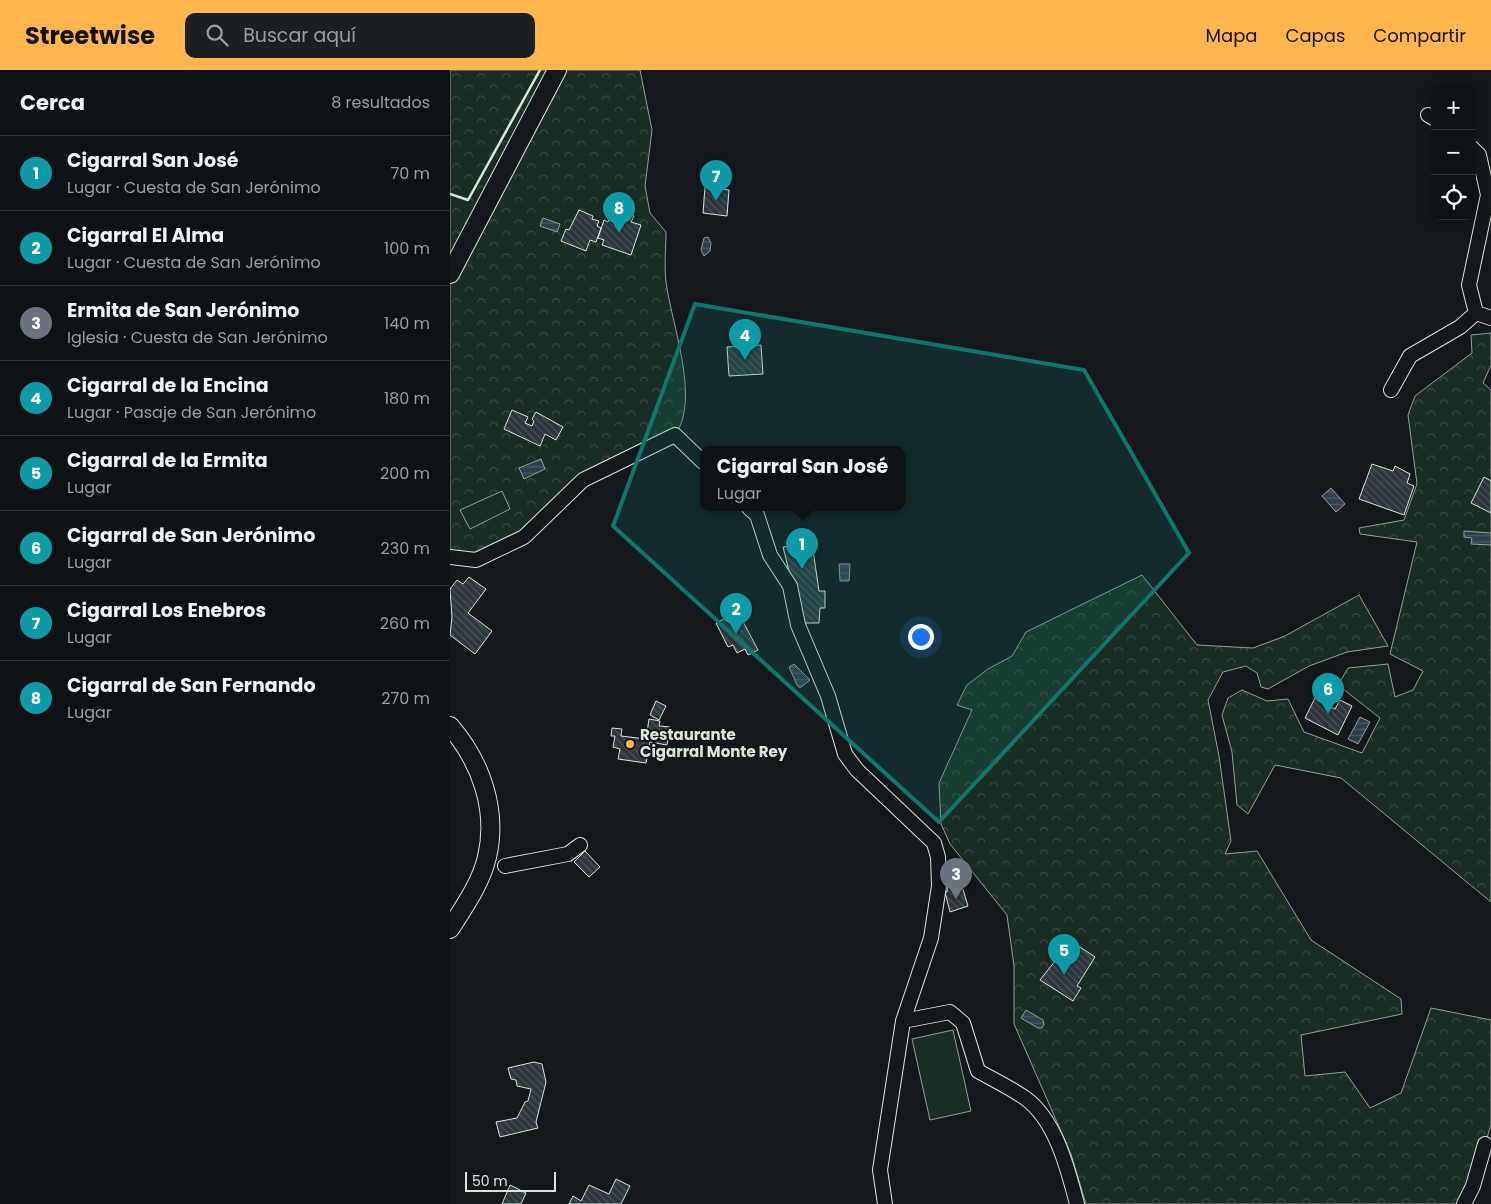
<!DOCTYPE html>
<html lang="es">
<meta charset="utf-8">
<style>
body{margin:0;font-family:Poppins,sans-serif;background:#1d2022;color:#f1f3f6}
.controls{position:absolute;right:15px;top:15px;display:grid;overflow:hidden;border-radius:10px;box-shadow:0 2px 12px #0003}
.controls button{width:45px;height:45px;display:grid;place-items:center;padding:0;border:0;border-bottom:1px solid #2f3234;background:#0f1215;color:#f1f3f6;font:25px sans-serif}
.scale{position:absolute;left:15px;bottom:12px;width:91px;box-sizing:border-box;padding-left:5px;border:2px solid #d8e6dc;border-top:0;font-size:14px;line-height:18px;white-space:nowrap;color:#d8e6dc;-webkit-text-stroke:4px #14181c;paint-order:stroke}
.you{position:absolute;left:470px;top:566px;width:18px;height:18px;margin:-12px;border:4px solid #fff;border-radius:50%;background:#1a73e8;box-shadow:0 0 0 8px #1a73e833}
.badge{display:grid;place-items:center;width:32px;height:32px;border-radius:50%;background:#ffb74d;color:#fff;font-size:16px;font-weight:700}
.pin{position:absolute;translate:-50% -41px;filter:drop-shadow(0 1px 2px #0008)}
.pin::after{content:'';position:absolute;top:26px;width:18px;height:15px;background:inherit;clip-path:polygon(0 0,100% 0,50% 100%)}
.popup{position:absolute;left:250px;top:376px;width:205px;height:65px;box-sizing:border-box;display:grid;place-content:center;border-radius:10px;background:#0f1215;filter:drop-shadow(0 1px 4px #0005);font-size:16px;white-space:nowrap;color:#9b9ea0}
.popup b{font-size:19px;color:#f1f3f6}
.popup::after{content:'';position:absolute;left:50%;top:100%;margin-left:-10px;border:10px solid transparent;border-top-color:#0f1215}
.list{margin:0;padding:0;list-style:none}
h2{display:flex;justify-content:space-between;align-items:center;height:65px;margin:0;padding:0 20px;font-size:21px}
h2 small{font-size:16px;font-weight:400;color:#9b9ea0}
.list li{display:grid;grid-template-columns:32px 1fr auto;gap:15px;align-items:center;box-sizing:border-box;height:75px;padding:0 20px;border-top:1px solid #2f3234}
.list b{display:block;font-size:19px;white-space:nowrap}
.list p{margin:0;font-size:16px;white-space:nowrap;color:#9b9ea0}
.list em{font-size:16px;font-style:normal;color:#9b9ea0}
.icon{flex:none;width:28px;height:28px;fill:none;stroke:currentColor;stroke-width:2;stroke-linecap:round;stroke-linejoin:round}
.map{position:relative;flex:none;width:1041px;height:1134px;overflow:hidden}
header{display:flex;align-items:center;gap:30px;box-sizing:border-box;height:70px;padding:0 25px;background:#ffb74d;color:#111}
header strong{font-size:24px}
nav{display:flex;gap:28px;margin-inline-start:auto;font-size:18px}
.search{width:350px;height:45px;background:#1d2022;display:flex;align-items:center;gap:12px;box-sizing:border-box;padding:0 18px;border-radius:10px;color:#9b9ea0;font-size:19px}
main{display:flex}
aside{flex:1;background:#0f1215}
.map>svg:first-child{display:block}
</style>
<header>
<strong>Streetwise</strong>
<div class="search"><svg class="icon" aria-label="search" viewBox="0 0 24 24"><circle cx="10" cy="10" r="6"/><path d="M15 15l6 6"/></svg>Buscar aquí</div>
<nav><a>Mapa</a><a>Capas</a><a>Compartir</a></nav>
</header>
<main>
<aside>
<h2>Cerca<small>8 resultados</small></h2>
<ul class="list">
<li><span class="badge" style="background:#0f9aa8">1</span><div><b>Cigarral San José</b><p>Lugar · Cuesta de San Jerónimo</p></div><em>70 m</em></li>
<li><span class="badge" style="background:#0f9aa8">2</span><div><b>Cigarral El Alma</b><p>Lugar · Cuesta de San Jerónimo</p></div><em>100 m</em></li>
<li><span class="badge" style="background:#6b7280">3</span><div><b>Ermita de San Jerónimo</b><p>Iglesia · Cuesta de San Jerónimo</p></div><em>140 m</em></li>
<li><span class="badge" style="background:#0f9aa8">4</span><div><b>Cigarral de la Encina</b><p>Lugar · Pasaje de San Jerónimo</p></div><em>180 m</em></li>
<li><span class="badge" style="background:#0f9aa8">5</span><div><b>Cigarral de la Ermita</b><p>Lugar</p></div><em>200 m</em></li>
<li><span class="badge" style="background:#0f9aa8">6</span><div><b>Cigarral de San Jerónimo</b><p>Lugar</p></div><em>230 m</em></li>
<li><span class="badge" style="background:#0f9aa8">7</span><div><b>Cigarral Los Enebros</b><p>Lugar</p></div><em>260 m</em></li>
<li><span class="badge" style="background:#0f9aa8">8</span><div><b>Cigarral de San Fernando</b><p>Lugar</p></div><em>270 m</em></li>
</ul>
</aside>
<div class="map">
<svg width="1041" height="1134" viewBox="0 0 1041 1134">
<defs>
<pattern id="forest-crowns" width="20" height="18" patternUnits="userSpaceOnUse" patternTransform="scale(1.25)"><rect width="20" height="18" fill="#1a2d24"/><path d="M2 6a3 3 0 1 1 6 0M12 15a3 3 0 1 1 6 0" fill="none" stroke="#3b4b43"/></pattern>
<pattern id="water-rules" width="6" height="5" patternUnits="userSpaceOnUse" patternTransform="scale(1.25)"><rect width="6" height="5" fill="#2f3f4d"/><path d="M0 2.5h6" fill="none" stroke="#4c5b66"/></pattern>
<pattern id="building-back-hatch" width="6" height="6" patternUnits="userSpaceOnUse" patternTransform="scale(1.25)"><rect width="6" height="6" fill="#2c363c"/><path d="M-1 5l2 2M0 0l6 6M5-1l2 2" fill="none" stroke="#4a5358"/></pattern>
</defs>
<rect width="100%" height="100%" fill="#14181c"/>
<path fill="url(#forest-crowns)" stroke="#939e99" d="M 0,0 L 190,0 L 202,60 L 195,116 L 200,143 L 216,162 C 216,178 214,195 216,212 C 221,252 251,330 225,365 L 133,410 L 74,467 L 26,490 L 0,487 Z
M 1041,263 L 1041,295 L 1033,313 L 1041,320 L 1041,832 L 891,708 L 825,695 L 798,744 L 787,735 L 782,682 L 772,645 L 778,628 L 792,620 L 817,631 L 838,629 L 854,662 L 912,683 L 930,648 L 888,615 L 898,598 L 938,594 L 945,627 L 963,620 L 973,601 L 940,584 L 967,472 L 910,464 L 909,458 L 954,450 L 967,414 L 958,345 L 965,326 L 1022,283 L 1021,265 Z
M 692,505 L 747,575 L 803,578 L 835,566 L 909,525 L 938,576 L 897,582 L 859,596 L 818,619 L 811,617 L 807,603 L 796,596 L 773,602 L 758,630 L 769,686 L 781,771 L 775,784 L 807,781 L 861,870 L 951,929 L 952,944 L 851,965 L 855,1006 L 895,1002 L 920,1038 L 951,1023 L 981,938 L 1041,950 L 1041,1054 L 1033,1082 L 1012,1134 L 636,1134 L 621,1084 L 564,954 L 564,896 L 557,845 L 500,774 L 491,754 L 489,713 L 522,640 L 507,635 L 517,615 L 538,599 L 562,586 L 576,562 Z"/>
<path fill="#1a2d24" stroke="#939e99" d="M 52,421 L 60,439 L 20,459 L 10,440 Z
M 503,960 L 521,1041 L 480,1050 L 462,969 Z"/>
<path fill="url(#water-rules)" stroke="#939e99" d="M 93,148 L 110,154 L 107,162 L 90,156 Z
M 258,167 L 261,173 L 260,181 L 254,186 L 251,180 L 254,168 Z
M 91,389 L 95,399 L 74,409 L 69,398 Z
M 881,418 L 895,434 L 886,442 L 872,426 Z
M 1014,461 L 1041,463 L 1041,475 L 1021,474 L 1022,468 L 1014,467 Z
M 389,494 L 400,494 L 399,511 L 390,511 Z
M 344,594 L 360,610 L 350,618 L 347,615 L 339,597 Z
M 910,647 L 920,652 L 908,674 L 898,669 Z
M 576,940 L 593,950 L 594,954 L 592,958 L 588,958 L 571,948 Z"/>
<path fill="url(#building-back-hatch)" stroke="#d8e6dc" d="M 255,117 L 279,120 L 277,146 L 253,143 Z
M 164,139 L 184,146 L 181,152 L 191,155 L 181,185 L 152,175 L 154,170 L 148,168 L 154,150 L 158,152 Z
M 129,140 L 143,146 L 142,149 L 149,151 L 147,156 L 151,158 L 146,172 L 140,170 L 136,181 L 111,171 L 116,159 L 119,160 Z
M 311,275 L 313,304 L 279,306 L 277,277 Z
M 62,340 L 78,347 L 75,353 L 82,356 L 84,351 L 82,349 L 86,342 L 113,357 L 106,370 L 95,364 L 90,376 L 54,359 Z
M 922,394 L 943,401 L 945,396 L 960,404 L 957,413 L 964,416 L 954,445 L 909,429 Z
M 1034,407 L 1041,411 L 1041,443 L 1021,433 Z
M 362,473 L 369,521 L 375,521 L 375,538 L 370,538 L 369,553 L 352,553 L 333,477 Z
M 19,507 L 36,519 L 18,543 L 42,561 L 25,584 L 0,565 L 2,547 L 0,519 L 7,510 L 13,514 Z
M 288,542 L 308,580 L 298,585 L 295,579 L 287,583 L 283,575 L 278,577 L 266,553 Z
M 866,616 L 879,622 L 874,634 L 885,639 L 890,630 L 902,636 L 888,665 L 855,648 L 867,624 L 863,622 Z
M 206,631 L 216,636 L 209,650 L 200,645 Z
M 199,649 L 210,651 L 209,656 L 220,657 L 217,675 L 200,672 L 196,693 L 168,689 L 170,679 L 163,677 L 165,666 L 161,666 L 162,658 L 172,659 L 171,666 L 196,669 Z
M 135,781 L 150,797 L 139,807 L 124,792 Z
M 508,811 L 509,817 L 512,816 L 518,836 L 500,842 L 495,822 L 497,822 L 498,814 Z
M 621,871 L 645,887 L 627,916 L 631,918 L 623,931 L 590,910 Z
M 84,992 L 92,994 L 96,1012 L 86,1052 L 88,1058 L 50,1067 L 46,1052 L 67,1048 L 75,1032 L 78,1031 L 81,1019 L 67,1016 L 66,1010 L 61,1009 L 58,998 Z
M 166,1109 L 180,1116 L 171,1134 L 119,1134 L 123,1126 L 131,1131 L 139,1115 L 159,1124 Z
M 60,1115 L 76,1123 L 71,1134 L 52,1134 Z"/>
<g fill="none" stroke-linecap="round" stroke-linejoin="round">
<defs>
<path id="minor" d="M 978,45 L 985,49
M 1022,78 L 1029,85 L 1038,125 L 1019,215 L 1026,243
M 1026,243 L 1041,248
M 941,320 L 960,286 L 1010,257 L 1026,243
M 299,438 L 307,445 L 320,485 L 340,516 L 348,555 L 378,626 L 395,684 L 407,700 L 484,773 L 488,787 L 489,816 L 481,868 L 453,951 L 430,1100 L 435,1134
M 0,487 L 26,490 L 74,467 L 133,410 L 225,365 L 253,392
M 55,796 L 118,784 L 130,775
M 453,951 L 500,942 L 513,953 L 528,1001 C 544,1010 561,1018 575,1028 C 606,1050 618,1100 627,1134
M 1014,1134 L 1023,1116 L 1035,1074"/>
<path id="major" d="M 0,204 L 107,0
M 0,656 C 31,692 48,740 37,787 C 31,813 14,837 0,859"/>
</defs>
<use href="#minor" stroke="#d8e6dc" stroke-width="16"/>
<use href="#major" stroke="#d8e6dc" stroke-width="20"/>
<use href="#minor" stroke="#14181c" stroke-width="14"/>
<use href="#major" stroke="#14181c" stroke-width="18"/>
<path stroke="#d8e6dc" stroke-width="2.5" d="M 0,124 L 18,130 L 90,0"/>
</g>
<path fill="#0f766e" fill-opacity="0.2" stroke="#0f766e" stroke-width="4" stroke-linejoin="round" d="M 245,234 L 634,300 L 739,483 L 489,752 L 163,456 Z"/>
<circle fill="#ffb74d" stroke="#14181c" stroke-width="2" cx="180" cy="674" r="5"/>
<g text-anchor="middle" stroke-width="4" stroke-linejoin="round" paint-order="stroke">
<g font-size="15" font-weight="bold" fill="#d8e6dc" stroke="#14181c" text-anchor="start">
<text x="190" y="670">Restaurante<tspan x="190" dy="17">Cigarral Monte Rey</tspan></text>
</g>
</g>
</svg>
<div class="controls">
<button>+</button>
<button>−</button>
<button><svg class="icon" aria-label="locate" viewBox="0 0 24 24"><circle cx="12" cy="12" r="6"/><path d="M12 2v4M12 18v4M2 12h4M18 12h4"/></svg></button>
</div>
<div class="scale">50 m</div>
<div class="you"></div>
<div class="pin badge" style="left:352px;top:499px;background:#0f9aa8">1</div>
<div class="popup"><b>Cigarral San José</b>Lugar</div>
<div class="pin badge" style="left:286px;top:564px;background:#0f9aa8">2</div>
<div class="pin badge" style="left:506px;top:829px;background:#6b7280">3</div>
<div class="pin badge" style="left:295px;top:290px;background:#0f9aa8">4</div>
<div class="pin badge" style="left:614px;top:905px;background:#0f9aa8">5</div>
<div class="pin badge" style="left:878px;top:644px;background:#0f9aa8">6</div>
<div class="pin badge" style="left:266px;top:131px;background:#0f9aa8">7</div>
<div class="pin badge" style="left:169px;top:163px;background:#0f9aa8">8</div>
</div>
</main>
